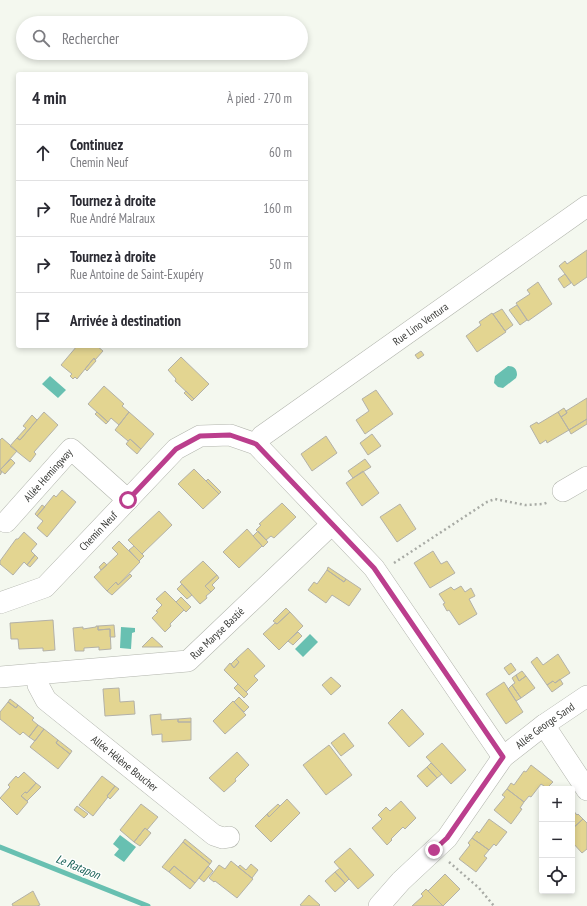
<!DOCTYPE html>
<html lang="fr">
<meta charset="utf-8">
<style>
body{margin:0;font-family:"PT Sans Narrow",sans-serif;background:#f7f7f7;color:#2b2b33}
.controls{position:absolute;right:12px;bottom:12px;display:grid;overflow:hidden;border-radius:4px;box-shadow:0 2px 6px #0003}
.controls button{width:36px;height:36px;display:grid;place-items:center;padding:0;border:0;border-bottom:1px solid #e1e1e2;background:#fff;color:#2b2b33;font:20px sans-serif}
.stop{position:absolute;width:12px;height:12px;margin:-9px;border:3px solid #bb3e8d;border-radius:50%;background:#fff}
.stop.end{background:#bb3e8d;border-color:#fff;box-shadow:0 1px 4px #0008}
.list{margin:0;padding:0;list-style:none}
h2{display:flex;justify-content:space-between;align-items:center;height:52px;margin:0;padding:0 16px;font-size:17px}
h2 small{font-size:13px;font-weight:400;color:#7c7c81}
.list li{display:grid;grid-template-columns:26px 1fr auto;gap:12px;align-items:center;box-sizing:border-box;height:56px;padding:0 16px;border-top:1px solid #e1e1e2}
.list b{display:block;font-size:15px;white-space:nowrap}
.list p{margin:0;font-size:13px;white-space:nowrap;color:#7c7c81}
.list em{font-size:13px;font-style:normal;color:#7c7c81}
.icon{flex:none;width:22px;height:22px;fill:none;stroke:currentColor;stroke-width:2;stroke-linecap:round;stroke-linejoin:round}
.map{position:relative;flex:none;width:587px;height:906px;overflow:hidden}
.search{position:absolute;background:#fff;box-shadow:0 2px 6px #0003;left:16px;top:16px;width:292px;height:44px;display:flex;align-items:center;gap:10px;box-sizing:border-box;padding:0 14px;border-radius:22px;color:#7c7c81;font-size:15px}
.panel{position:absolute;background:#fff;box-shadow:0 2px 6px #0003;left:16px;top:72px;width:292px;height:276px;border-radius:4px}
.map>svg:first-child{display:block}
</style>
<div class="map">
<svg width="587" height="906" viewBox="0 0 587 906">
<rect width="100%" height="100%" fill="#f4f8ef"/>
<path fill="#68c0b1" d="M 508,366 C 514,366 517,369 517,375 L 516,378 L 503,388 L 498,387 L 494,383 L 495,376 Z
M 50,376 L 66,390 L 58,398 L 42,384 Z
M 121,627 L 135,628 L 135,632 L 132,633 L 131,649 L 120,648 Z
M 310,634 L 318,642 L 303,657 L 295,649 Z
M 120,835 L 136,847 L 124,862 L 114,855 L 119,849 L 113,844 Z"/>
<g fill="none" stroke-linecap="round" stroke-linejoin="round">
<path stroke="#68c0b1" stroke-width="5" d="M 0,847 L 148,906"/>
</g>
<path fill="#e3d591" stroke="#b3b1a8" d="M 587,250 L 587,277 L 574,286 L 559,266 L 565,261 L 567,264 Z
M 565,274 L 571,283 L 564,288 L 558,279 Z
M 538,282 L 552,304 L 528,321 L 516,303 L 530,294 L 527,290 Z
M 517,305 L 527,320 L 520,325 L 509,310 Z
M 502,309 L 513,325 L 505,331 L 493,314 Z
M 492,313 L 506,332 L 477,352 L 466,336 L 481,325 L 479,322 Z
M 77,346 L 97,346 L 103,351 L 95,360 L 94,358 L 77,379 L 75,377 L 73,379 L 70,376 L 72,374 L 61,365 Z
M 421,351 L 424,355 L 418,359 L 415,355 Z
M 181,357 L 209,384 L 194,399 L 175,381 L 176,379 L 168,370 Z
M 94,358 L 96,361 L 87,371 L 85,369 Z
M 104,386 L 124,404 L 122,406 L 129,412 L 119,425 L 111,418 L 108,422 L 88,404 Z
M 376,390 L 393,414 L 365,434 L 356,420 L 369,411 L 362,399 Z
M 186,391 L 194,399 L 192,401 L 184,393 Z
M 587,398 L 587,419 L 569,430 L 561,417 L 567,413 L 566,411 Z
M 564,408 L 567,413 L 561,417 L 558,412 Z
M 44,412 L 58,425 L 34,452 L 36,454 L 30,462 L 10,446 L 17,438 L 20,440 Z
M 97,412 L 108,422 L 106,424 L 95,414 Z
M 129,412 L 154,434 L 141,449 L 130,439 L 128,441 L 115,430 Z
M 558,412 L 569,430 L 547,443 L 546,440 L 540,444 L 530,426 L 537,422 L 538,424 Z
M 32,415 L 37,420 L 20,440 L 17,438 L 26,428 L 23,426 Z
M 587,419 L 587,424 L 571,434 L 569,430 Z
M 372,434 L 381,446 L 368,455 L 360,443 Z
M 326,436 L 337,453 L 312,471 L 301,454 Z
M 2,438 L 17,451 L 0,470 L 2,472 L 0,475 L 0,440 Z
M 130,439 L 141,449 L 137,454 L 126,444 Z
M 11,459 L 15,463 L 5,474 L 0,470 Z
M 365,459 L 371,467 L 353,478 L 348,471 Z
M 194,469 L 219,494 L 203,509 L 178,484 Z
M 363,471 L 379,493 L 362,506 L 346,483 Z
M 208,479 L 221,492 L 219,494 L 206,481 Z
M 62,490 L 76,502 L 47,537 L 37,528 L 43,521 L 37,516 L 54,495 L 56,497 Z
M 282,503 L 296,517 L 274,538 L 271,536 L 266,540 L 256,530 L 261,525 L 259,524 Z
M 400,504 L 416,529 L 397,542 L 380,517 Z
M 42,505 L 45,507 L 37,516 L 35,514 Z
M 159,511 L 172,525 L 142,554 L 128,540 Z
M 247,529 L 262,546 L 239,568 L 223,552 Z
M 258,531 L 268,542 L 263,547 L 253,536 Z
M 24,532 L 37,544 L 31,551 L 35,555 L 27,565 L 24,562 L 13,575 L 0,564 L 0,561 L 16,539 L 18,539 Z
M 119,541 L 140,562 L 118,585 L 116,582 L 107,591 L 94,577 L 118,554 L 112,548 Z
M 134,546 L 144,556 L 139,561 L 129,550 Z
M 433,551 L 441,564 L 447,561 L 455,573 L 430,588 L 414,563 Z
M 35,555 L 38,558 L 30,567 L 27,565 Z
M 203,561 L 217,575 L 205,586 L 211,592 L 206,596 L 207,598 L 200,604 L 180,582 Z
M 104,562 L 107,565 L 101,570 L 99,567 Z
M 328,567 L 346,579 L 344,582 L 327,570 Z
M 327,570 L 344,582 L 346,579 L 361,589 L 349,606 L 332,595 L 326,603 L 308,590 L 314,582 L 317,584 Z
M 130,574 L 132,576 L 112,595 L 107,591 L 116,582 L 118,585 Z
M 217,575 L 219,578 L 212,585 L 215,588 L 211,592 L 205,586 Z
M 182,584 L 192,595 L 187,599 L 177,589 Z
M 461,586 L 465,592 L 471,588 L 475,596 L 469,599 L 477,614 L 459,625 L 449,610 L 447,611 L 443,604 L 445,603 L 439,594 L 451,587 L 454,590 Z
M 165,591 L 184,610 L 170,624 L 171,626 L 165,632 L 152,618 L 158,612 L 156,611 L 162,605 L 156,599 Z
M 181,597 L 191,607 L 186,612 L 176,602 Z
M 286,608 L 290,612 L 277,624 L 273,621 Z
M 290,612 L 303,626 L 279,650 L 263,634 L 275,623 L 277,624 Z
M 53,620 L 55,650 L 43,651 L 43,648 L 19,649 L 18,639 L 11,639 L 10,623 Z
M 114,625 L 115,637 L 110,637 L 110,629 L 98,630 L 98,626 Z
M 96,626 L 98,626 L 98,630 L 110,629 L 111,649 L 99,650 L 99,647 L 84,648 L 84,651 L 75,651 L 73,628 L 83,627 L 83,629 L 96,627 Z
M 298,632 L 302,636 L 293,645 L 288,641 Z
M 152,637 L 163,647 L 142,647 Z
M 248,648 L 265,666 L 254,676 L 258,680 L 246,692 L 224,670 L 230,663 L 234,668 L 239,662 L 236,659 Z
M 558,654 L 570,673 L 555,683 L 553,681 L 547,685 L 531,662 L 537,657 L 543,665 Z
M 236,659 L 239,662 L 234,668 L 231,664 Z
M 511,663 L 516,670 L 509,675 L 504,668 Z
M 522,671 L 526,676 L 519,681 L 516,675 Z
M 516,675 L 519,681 L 526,676 L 535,688 L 521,698 L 512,685 L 515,683 L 512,678 Z
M 331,677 L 341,686 L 331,695 L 322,685 Z
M 560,679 L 563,684 L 552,692 L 547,685 L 553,681 L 555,683 Z
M 504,682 L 523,712 L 506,724 L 486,694 Z
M 238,684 L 248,694 L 244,698 L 234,688 Z
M 512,685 L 521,698 L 516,701 L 508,689 Z
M 119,688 L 120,702 L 134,701 L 135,714 L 105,716 L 103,689 Z
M 239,697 L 249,707 L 244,712 L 234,702 Z
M 10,699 L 18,705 L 16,708 L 8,702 Z
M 233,701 L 246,715 L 225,734 L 213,721 Z
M 8,702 L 16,708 L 18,705 L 34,718 L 32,720 L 38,725 L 29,737 L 23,732 L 20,735 L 0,719 L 0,712 Z
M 402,709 L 424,734 L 409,747 L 388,723 Z
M 161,714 L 161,720 L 178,719 L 178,722 L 191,722 L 191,740 L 162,742 L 162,734 L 152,735 L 150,715 Z
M 191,718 L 191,722 L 178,722 L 178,719 Z
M 38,725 L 44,729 L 35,741 L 29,737 Z
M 44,729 L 58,740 L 56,743 L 70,754 L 58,769 L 30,747 Z
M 344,733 L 354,746 L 341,756 L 331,743 Z
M 58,740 L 72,751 L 70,754 L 56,743 Z
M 442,743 L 466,770 L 451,784 L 426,757 Z
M 329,745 L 352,775 L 326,795 L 303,765 Z
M 237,752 L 249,765 L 235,779 L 236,781 L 224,792 L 209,778 Z
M 431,763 L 442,774 L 437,778 L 427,767 Z
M 531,765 L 553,782 L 547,788 L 541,784 L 531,797 L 529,796 L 524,802 L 507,789 L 511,783 L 514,785 L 524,771 L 526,772 Z
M 427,767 L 437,778 L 427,787 L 417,776 Z
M 24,772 L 36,783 L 27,793 L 25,792 L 21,796 L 28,802 L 17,815 L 0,798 L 10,787 L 8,785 L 16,776 L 18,778 Z
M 102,776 L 115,786 L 107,796 L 108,797 L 93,816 L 79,805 Z
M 36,783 L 41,787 L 27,801 L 21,796 L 25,792 L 27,793 Z
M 115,786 L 119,789 L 110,799 L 107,796 Z
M 507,789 L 524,802 L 520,808 L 522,809 L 511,824 L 494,810 L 505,797 L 502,795 Z
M 287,799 L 300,813 L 271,842 L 255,826 L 267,814 L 269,817 Z
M 401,801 L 416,818 L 405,829 L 403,827 L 391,839 L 392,840 L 387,845 L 372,828 L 382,819 L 378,815 L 386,807 L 390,811 Z
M 141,804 L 158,817 L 147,830 L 145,828 L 134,842 L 120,830 Z
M 278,804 L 280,806 L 269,817 L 267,814 Z
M 77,806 L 88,814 L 84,818 L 74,810 Z
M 572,809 L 577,815 L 578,814 L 583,819 L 572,829 Z
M 489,819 L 507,832 L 496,846 L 494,844 L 489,850 L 472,838 L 477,831 L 479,833 Z
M 583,819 L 587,823 L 587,849 L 582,853 L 572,842 L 572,829 Z
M 145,828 L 151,833 L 140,846 L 134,842 Z
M 472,838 L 489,850 L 484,856 L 487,858 L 476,872 L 459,859 L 470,845 L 468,843 Z
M 185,839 L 212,861 L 210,864 L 183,842 Z
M 183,842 L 210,864 L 195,883 L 174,866 L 169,872 L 162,867 Z
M 350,848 L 374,875 L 358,889 L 334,862 Z
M 231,861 L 253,879 L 237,898 L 215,881 L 214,882 L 209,878 L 219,865 L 225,869 Z
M 251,864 L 258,870 L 252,878 L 238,867 L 240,865 L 246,870 Z
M 174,866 L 195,883 L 190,889 L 169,872 Z
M 208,866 L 213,871 L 204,882 L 199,878 Z
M 340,868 L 349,879 L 345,883 L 335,872 Z
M 335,872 L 345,883 L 335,892 L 325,881 Z
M 445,874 L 460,889 L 443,906 L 428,891 Z
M 426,889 L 443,906 L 412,906 L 423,896 L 421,894 Z
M 33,891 L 40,905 L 37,906 L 13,906 L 12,904 Z
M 309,895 L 320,905 L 319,906 L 302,906 L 300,905 Z"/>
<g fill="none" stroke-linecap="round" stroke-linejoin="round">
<defs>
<g id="minor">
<path id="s1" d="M 256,444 L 262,436 L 587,206"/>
<path d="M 563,491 L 587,477"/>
<path id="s2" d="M 6,522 L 71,449 L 128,500"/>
<path id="s3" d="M 0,603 L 45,587 L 176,449 L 200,436 L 230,435 L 256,444 L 374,568 L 503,757"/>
<path id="s4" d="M 38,674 L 38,685 L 46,700 L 214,835 L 223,838 L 229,837"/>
<path id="s5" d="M 0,677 L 188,661 L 332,524"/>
<path d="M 544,725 L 587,790"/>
<path id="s6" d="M 379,906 L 401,881 L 447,838 L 503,757 L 544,725 L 587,696"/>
</g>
</defs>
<use href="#minor" stroke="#b2b5ad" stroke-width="22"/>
<path stroke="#a8aba5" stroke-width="2.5" stroke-dasharray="2 3" stroke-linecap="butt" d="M 394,563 L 487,502 L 495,499 L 525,505 L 543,504 L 549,502
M 449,862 L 479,888 L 494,906"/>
<use href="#minor" stroke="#fff" stroke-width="21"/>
</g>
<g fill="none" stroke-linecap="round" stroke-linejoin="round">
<path stroke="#bb3e8d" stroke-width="5" d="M 128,500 L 176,449 L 200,436 L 230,435 L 256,444 L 374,568 L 503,757 L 447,838 L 434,850"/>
</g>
<g text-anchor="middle" stroke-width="3" stroke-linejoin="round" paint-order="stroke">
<g font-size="11" fill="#393a37" stroke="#fff">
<text dy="4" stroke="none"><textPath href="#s1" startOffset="204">Rue Lino Ventura</textPath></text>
<text dy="4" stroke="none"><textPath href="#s2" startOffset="63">Allée Hemingway</textPath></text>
<text dy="4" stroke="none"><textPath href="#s3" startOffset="125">Chemin Neuf</textPath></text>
<text dy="4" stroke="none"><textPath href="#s5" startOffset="229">Rue Maryse Bastié</textPath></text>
<text dy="4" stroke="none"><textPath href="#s6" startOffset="247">Allée George Sand</textPath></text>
<text dy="4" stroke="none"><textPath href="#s4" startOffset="129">Allée Hélène Boucher</textPath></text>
</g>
<g font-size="12" font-style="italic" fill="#176056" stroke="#fff">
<text transform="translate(78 867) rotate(22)" y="4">Le Ratapon</text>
</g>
</g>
</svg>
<div class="controls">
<button>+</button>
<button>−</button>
<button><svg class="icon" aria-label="locate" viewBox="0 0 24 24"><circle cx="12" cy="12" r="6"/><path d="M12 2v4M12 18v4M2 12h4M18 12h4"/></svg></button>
</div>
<div class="stop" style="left:128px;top:500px"></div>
<div class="stop end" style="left:434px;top:850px"></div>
<div class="search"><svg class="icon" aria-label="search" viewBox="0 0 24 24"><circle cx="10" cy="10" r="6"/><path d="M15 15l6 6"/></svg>Rechercher</div>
<section class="panel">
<h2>4 min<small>À pied · 270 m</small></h2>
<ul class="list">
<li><svg class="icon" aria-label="ahead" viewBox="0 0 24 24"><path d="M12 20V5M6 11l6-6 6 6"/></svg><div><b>Continuez</b><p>Chemin Neuf</p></div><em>60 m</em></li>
<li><svg class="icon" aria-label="right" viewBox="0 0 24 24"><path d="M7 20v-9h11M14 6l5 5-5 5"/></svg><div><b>Tournez à droite</b><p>Rue André Malraux</p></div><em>160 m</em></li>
<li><svg class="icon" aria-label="right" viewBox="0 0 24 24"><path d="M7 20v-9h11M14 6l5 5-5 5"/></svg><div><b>Tournez à droite</b><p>Rue Antoine de Saint-Exupéry</p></div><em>50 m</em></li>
<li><svg class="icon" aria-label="arrive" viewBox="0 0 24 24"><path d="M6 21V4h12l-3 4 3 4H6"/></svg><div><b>Arrivée à destination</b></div></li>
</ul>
</section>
</div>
